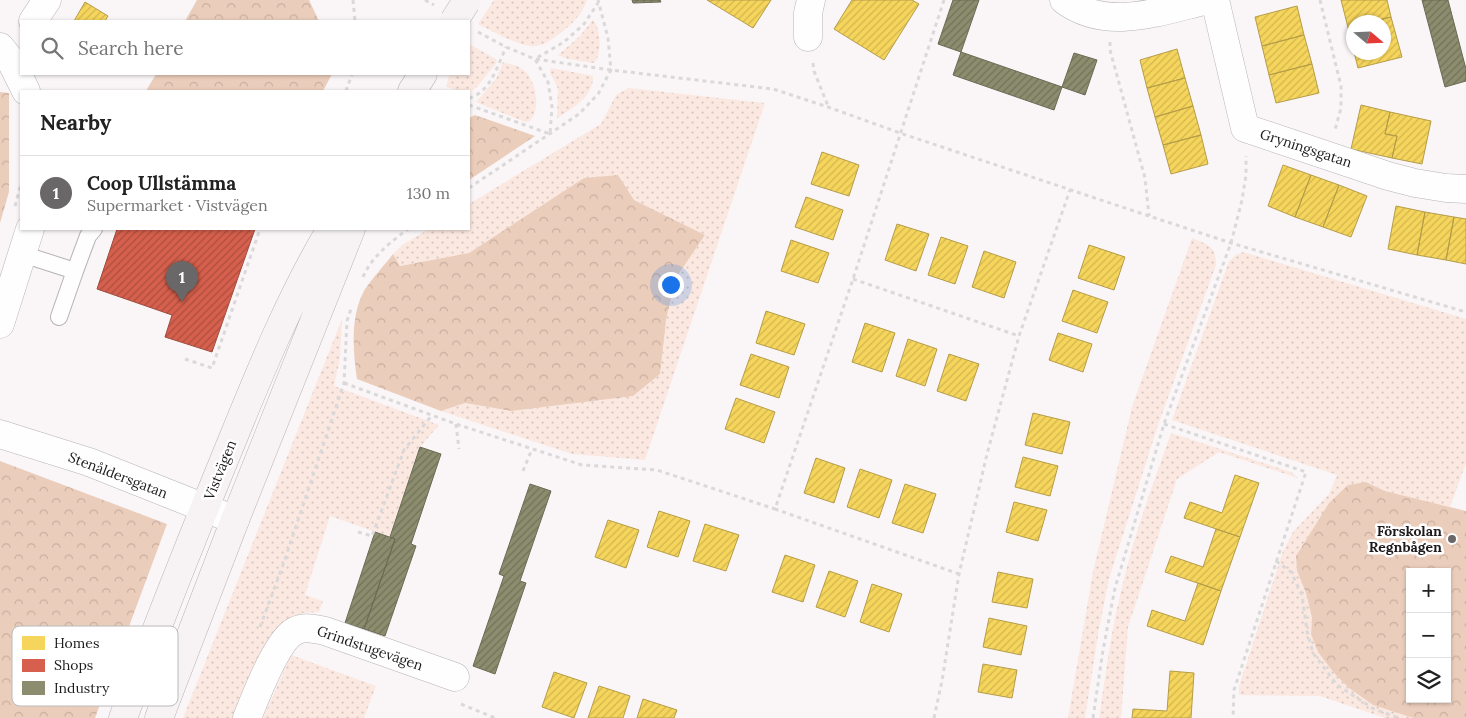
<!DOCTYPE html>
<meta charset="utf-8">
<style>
body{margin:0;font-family:Lora,serif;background:#f2f2f2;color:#222}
.controls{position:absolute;right:15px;bottom:15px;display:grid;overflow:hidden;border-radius:0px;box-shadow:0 1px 4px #0004}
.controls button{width:45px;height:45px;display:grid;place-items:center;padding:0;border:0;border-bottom:1px solid #e0e0e0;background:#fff;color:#222;font:25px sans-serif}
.compass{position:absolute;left:1346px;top:15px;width:45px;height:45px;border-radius:50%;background:#fff;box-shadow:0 1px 4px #0004;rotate:109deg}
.you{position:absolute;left:670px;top:284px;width:18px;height:18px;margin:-12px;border:4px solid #fff;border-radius:50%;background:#1a73e8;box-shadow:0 0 0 8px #1a73e833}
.badge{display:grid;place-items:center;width:32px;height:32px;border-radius:50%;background:#6a6768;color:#fff;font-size:16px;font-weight:700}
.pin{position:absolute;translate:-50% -41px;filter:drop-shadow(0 1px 2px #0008)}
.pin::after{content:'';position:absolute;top:26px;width:18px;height:15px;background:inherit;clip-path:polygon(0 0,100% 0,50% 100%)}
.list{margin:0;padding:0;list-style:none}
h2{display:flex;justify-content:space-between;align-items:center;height:65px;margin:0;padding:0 20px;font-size:21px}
h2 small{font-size:16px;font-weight:400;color:#767676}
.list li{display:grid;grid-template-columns:32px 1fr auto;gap:15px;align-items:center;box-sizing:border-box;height:75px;padding:0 20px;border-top:1px solid #e0e0e0}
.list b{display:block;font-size:19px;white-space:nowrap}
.list p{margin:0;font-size:16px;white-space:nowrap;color:#767676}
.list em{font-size:16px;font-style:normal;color:#767676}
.icon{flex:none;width:28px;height:28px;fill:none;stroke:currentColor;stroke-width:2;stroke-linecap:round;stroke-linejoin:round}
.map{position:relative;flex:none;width:1466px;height:718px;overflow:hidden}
.search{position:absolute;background:#fff;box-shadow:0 1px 4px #0004;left:20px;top:20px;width:450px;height:55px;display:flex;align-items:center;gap:12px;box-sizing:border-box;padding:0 18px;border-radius:0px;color:#767676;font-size:19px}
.panel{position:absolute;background:#fff;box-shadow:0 1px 4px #0004;left:20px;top:90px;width:450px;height:140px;border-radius:0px}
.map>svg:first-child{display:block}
</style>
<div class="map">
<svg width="1466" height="718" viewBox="0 0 1466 718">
<defs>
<pattern id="grass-dots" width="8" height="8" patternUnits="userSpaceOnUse" patternTransform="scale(1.25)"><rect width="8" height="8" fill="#fbe9e1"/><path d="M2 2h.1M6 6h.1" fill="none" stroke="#d7c7c0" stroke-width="1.8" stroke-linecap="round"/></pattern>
<pattern id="forest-crowns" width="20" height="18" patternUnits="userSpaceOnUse" patternTransform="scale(1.25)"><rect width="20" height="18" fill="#ebcdbb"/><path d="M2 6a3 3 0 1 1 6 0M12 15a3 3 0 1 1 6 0" fill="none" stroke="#c9afa0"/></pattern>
<pattern id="homes-hatch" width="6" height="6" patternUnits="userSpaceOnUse" patternTransform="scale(1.25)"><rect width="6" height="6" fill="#f6d55c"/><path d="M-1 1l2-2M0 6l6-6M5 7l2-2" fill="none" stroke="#d2b64f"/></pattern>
<pattern id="shops-hatch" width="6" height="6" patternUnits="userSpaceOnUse" patternTransform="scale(1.25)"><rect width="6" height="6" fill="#d6604d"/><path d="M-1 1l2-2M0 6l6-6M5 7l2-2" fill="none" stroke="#ad4e3f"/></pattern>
<pattern id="industry-hatch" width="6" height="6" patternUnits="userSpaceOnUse" patternTransform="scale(1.25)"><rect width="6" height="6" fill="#8c8c6e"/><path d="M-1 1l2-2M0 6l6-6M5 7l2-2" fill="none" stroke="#72725a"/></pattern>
</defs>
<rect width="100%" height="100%" fill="#faf5f7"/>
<path fill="url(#grass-dots)" d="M 494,0 L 587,0 C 582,13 575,22 563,31 C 556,36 546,45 536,46 C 521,48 492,31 478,24 Z
M 593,20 C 601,27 602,56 594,63 L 568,59 L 558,55 L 579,37 Z
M 469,44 L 496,59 L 497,62 L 477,87 L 469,93 L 469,91 L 457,91 L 446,86 L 450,74 L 469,74 Z
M 503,62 C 508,64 515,65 519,67 C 536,76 542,107 530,121 L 525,122 L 476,102 L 496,79 Z
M 551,68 L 593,76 C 594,96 572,109 557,118 L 558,89 L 550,72 Z
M 629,88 L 765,103 L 645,460 L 572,454 L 441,411 L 465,403 L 511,411 L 666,320 L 676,278 L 705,235 L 634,200 L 584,178 L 469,253 L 399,266 L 393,254 L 402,245 L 429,229 L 469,229 L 469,204 L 601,124 L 616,95 Z
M 1192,238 C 1208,245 1216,245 1216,265 L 1158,425 L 1109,579 L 1099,629 L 1085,718 L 1068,718 L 1093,572 L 1132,407 Z
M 1243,252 L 1466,319 L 1466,463 L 1450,507 L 1385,491 L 1367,482 L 1297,571 L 1306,593 L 1312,618 L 1311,634 L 1349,688 L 1373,705 L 1413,718 L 1385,718 L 1320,696 L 1239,695 L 1239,686 L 1283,551 L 1293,532 L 1329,494 L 1337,475 L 1172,420 L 1229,261 L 1236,255 Z
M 342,319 L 340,359 L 334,386 L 439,425 L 420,447 L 390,537 L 330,516 L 305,595 L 323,601 L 319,612 L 303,613 L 289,619 L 236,718 L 183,718 Z
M 1171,433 L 1291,472 L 1298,478 L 1219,452 L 1177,479 L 1128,627 L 1121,718 L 1099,718 C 1106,671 1112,625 1124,579 C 1136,529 1154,481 1171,433 Z
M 291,655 L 376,686 L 364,718 L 263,718 Z"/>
<path fill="url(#forest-crowns)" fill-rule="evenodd" d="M 197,0 L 309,0 L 319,21 L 185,21 Z
M 156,74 L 332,74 L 323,91 L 146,91 Z
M 0,92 L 9,93 L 9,192 L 0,223 Z
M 475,115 L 535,136 L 469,180 L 469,118 Z
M 618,175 L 634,200 L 705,235 L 676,278 L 666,320 L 660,374 L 633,396 L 511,411 L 465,403 L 441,411 L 357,379 C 353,352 350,317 364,291 C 372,278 384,266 393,254 L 400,266 L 469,253 L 584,178 Z
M 0,461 L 167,524 L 95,718 L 0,718 Z
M 1366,482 L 1385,491 L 1466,511 L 1466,718 L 1413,718 L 1373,705 L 1349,688 L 1334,673 L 1318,652 L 1311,634 L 1312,618 L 1306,593 L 1297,571 L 1296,556 L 1329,503 L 1348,485 ZM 1410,572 L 1447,572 L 1447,699 L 1410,699 Z"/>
<path fill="url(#homes-hatch)" stroke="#b59d48" d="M 707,0 L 771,0 L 753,28 Z
M 852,0 L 912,0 L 919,4 L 884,60 L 834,29 Z
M 1341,0 L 1387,0 L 1391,17 L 1370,22 L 1354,22 L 1354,38 L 1351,39 Z
M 85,2 L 108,16 L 105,21 L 74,21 Z
M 1297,6 L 1304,35 L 1262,46 L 1255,17 Z
M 1391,17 L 1402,57 L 1358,68 L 1354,52 L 1384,52 L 1384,22 L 1370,22 Z
M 1304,35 L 1312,64 L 1269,75 L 1262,46 Z
M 1177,49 L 1185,78 L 1147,88 L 1140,60 Z
M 1312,64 L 1319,93 L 1276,103 L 1269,75 Z
M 1185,78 L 1193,106 L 1155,117 L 1147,88 Z
M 1361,105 L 1390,112 L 1385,134 L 1397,136 L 1392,158 L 1351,149 Z
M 1193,106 L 1201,135 L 1163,145 L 1155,117 Z
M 1390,112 L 1431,121 L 1422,164 L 1392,158 L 1397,136 L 1385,134 Z
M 1201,135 L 1208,164 L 1171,174 L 1163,145 Z
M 822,152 L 859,165 L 849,196 L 811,184 Z
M 1283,165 L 1311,175 L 1295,217 L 1268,206 Z
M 1311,175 L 1339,185 L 1323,227 L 1295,217 Z
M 1339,185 L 1367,196 L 1351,237 L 1323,227 Z
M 806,197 L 843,210 L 833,240 L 795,227 Z
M 1396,206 L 1425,212 L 1417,255 L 1388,249 Z
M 1425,212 L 1454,217 L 1446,260 L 1417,255 Z
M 1454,217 L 1466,219 L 1466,264 L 1446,260 Z
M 897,224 L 929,234 L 916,271 L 885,260 Z
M 941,237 L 968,246 L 955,284 L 928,275 Z
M 791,240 L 829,253 L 818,283 L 781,271 Z
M 1089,245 L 1125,257 L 1114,290 L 1078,278 Z
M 984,251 L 1016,262 L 1004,298 L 972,287 Z
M 1073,290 L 1108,302 L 1097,333 L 1062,321 Z
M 766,311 L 805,324 L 794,355 L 756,343 Z
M 865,323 L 895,333 L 882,372 L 852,362 Z
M 1058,333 L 1092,344 L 1083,372 L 1049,360 Z
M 908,339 L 937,349 L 925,386 L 896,376 Z
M 751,354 L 789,367 L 779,398 L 740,385 Z
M 949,354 L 979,364 L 966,401 L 937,391 Z
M 736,398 L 775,412 L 764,443 L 725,429 Z
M 1033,413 L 1070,422 L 1062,454 L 1025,445 Z
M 1023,457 L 1058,466 L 1050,496 L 1015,487 Z
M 816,458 L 845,468 L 834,503 L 804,493 Z
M 860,469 L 892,480 L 879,518 L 847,507 Z
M 1235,475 L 1259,483 L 1240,537 L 1184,518 L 1190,502 L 1222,513 Z
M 905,484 L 936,494 L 923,533 L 892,523 Z
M 1014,502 L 1047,510 L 1038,541 L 1006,532 Z
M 659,511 L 690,521 L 678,557 L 647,547 Z
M 608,520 L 639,530 L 626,568 L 595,557 Z
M 705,524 L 739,535 L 726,571 L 693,561 Z
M 1216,529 L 1240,537 L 1221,591 L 1165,572 L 1171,556 L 1203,567 Z
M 785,555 L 815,565 L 803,602 L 772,592 Z
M 829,571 L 858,581 L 845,617 L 816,607 Z
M 998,572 L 1033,579 L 1027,608 L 992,602 Z
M 1198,583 L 1221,591 L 1203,645 L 1147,626 L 1152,610 L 1185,621 Z
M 872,584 L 902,594 L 889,632 L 860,622 Z
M 989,618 L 1027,626 L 1021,655 L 983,647 Z
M 983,664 L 1017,670 L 1012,698 L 978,692 Z
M 1170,671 L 1194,673 L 1191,718 L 1132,718 L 1133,709 L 1167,711 Z
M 554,672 L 587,683 L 574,718 L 542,707 Z
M 599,686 L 630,696 L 623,718 L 588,718 Z
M 643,699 L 677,710 L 674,718 L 637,718 Z"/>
<path fill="url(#shops-hatch)" stroke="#9e4b3e" d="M 117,229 L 255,229 L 212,352 L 165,337 L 172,315 L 97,289 Z"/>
<path fill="url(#industry-hatch)" stroke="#6b6a55" d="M 632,0 L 660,0 L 661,2 L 633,3 Z
M 953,0 L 979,0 L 961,52 L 938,44 Z
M 1422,0 L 1448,0 L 1466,69 L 1466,81 L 1445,87 Z
M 961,52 L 1062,87 L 1054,110 L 953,75 Z
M 1074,53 L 1097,60 L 1085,95 L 1062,87 Z
M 420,447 L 441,454 L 411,544 L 416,546 L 385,636 L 364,629 L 395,539 L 390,537 Z
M 530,484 L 551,491 L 520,581 L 526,583 L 495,674 L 473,666 L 504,576 L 499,574 Z
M 375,532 L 395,539 L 364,629 L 345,623 Z"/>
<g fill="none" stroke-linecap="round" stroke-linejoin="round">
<defs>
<path id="service" d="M 22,254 L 75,271 L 59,317
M 75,271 L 88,236 L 94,229"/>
<path id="minor" d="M 1064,0 C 1107,32 1160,11 1208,0
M 1215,0 L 1245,128 L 1388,176 L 1415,183 L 1446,188 L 1466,189
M 33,21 L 47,0
M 808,37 L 808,13 L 811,0
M 0,47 L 10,59 L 26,91
M 0,324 L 30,229
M 0,434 L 89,462 L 235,520
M 247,718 C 255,698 277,640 295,631 C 305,626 314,629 325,631 L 455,677"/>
<path id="secondary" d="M 412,91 L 423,74
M 123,718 C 156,629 191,541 227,453 C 258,377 289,299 331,229
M 159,718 L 235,520 L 351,229"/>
</defs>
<use href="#service" stroke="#b7b4b5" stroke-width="18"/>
<use href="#minor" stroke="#b7b4b5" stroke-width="29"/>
<use href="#secondary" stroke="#b7b4b5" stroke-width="29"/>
<path stroke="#dad9d9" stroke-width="3" stroke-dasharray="4 4" stroke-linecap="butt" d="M 353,0 L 355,21
M 425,0 L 434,5
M 944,0 L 853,279 L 775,509 L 959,574
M 1320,0 L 1341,86 L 1341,108 L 1335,130
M 478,32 L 506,47 L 535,59 L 611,70 L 773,89 L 828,107 L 900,133 L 1149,216 L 1231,243 L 1466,312
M 1110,42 L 1110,50 L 1145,178 L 1149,216
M 813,63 L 814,71 L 828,106
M 346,91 L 352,74
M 469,98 C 490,93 498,65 506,47
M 469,105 L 550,134 L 552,107 L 548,82 L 535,59 L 564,42 L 584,24 L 598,3
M 469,188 L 579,114 L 598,94 L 611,70 L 608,38 L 598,0
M 15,206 L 21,184
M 363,277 C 372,256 391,242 408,229
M 853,279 L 1019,336
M 185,359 L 212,368 L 260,229
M 344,383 L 456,424 L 582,465 L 657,470 L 775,509
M 456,424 L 459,449
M 1164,424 L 1306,472 L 1234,690 L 1233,718
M 523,471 L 532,449
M 358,532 L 372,536 L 404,450 L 432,415
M 1276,561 L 1291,572 L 1302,595 L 1307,631 L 1313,653 L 1337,685 L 1374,709 L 1399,718
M 260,627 L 283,565 L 344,383 L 347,321 L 352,306
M 461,704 L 495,718
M 934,718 L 942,681 L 959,574 L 987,454 L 1019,336 L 1070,190
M 1093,718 L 1103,650 L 1115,588 L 1164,424 L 1231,243 L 1242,200 L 1246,175 L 1246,156"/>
<use href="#service" stroke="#fefefe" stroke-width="16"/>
<use href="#minor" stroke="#fefefe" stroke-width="28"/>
<use href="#secondary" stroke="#f7f3f4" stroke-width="28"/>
<defs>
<path id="secondary-bridge" d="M 454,21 L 466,2"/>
</defs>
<use href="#secondary-bridge" stroke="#b7b4b5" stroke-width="29" stroke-linecap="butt"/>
<use href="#secondary-bridge" stroke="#f7f3f4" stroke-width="28"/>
</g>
<circle fill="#6a6768" stroke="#fff" stroke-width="2" cx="1452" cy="539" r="5"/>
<g text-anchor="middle" stroke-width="5" stroke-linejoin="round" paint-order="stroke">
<g font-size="14" fill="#1d1a1b" stroke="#fff">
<text transform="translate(1306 148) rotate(18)" y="5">Gryningsgatan</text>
<text transform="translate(220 470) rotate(-68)" y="5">Vistvägen</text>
<text transform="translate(118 475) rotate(21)" y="5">Stenåldersgatan</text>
<text transform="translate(370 648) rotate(19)" y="5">Grindstugevägen</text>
</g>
<g font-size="14" font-weight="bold" fill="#1d1a1b" stroke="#fff" text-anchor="end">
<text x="1442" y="536">Förskolan<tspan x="1442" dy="16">Regnbågen</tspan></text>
</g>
</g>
<rect x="12" y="626" width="166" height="80" rx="8" fill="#fff" stroke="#bbbabb" stroke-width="1"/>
<rect x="22" y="636" width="23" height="14" fill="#f6d55c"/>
<rect x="22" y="659" width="23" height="13" fill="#d6604d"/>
<rect x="22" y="681" width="23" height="14" fill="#8c8c6e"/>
<g font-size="14" fill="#1d1a1b">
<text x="54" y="648">Homes</text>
<text x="54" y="670">Shops</text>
<text x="54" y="693">Industry</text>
</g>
</svg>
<div class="controls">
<button>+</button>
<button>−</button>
<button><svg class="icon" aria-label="layers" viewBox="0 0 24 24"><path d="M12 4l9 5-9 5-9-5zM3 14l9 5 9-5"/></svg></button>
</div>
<svg class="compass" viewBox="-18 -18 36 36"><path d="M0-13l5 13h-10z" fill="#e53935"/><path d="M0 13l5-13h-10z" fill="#767676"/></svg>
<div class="you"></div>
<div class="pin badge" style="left:182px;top:302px">1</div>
<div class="search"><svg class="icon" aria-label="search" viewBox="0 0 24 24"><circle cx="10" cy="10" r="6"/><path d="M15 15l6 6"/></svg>Search here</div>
<section class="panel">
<h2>Nearby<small></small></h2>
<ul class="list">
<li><span class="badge">1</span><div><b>Coop Ullstämma</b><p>Supermarket · Vistvägen</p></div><em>130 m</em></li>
</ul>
</section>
</div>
